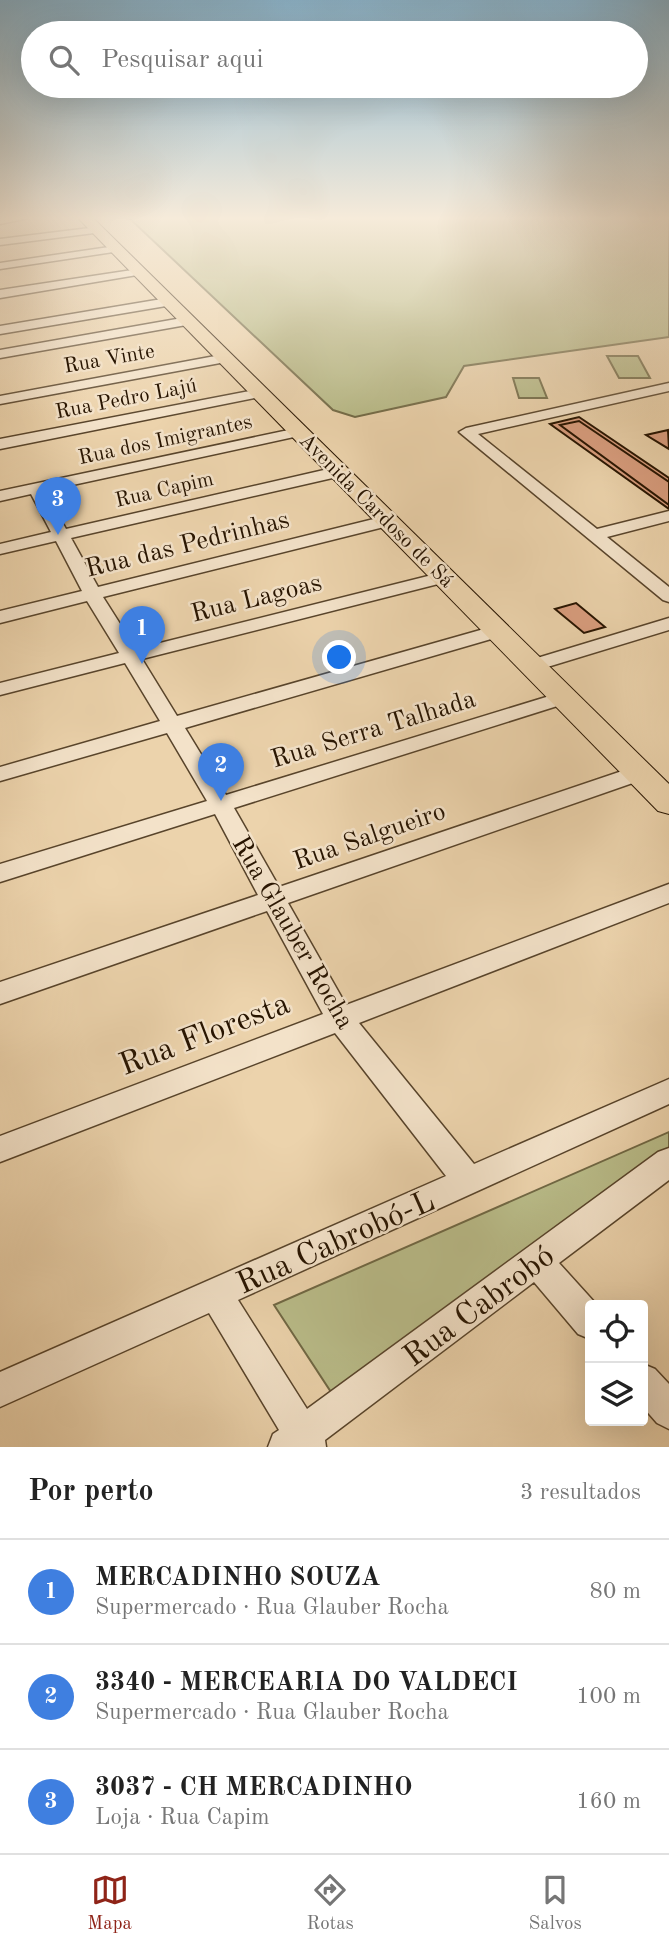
<!DOCTYPE html>
<html lang="pt">
<meta charset="utf-8">
<style>
body{margin:0;font-family:"Old Standard TT",serif;background:#f6f6f6;color:#222}
.controls{position:absolute;right:21px;bottom:21px;display:grid;overflow:hidden;border-radius:7px;box-shadow:0 7px 28px #0002}
.controls button{width:63px;height:63px;display:grid;place-items:center;padding:0;border:0;border-bottom:2px solid #e0e0e0;background:#fff;color:#222;font:35px sans-serif}
.you{position:absolute;left:340px;top:658px;width:24px;height:24px;margin:-18px;border:5px solid #fff;border-radius:50%;background:#1a73e8;box-shadow:0 0 0 10px #1a73e833}
.badge{display:grid;place-items:center;width:46px;height:46px;border-radius:50%;background:#8f2418;color:#fff;font-size:23px;font-weight:700}
.pin{position:absolute;translate:-50% -58px;filter:drop-shadow(0 2px 4px #0008)}
.pin::after{content:'';position:absolute;top:37px;width:24px;height:21px;background:inherit;clip-path:polygon(0 0,100% 0,50% 100%)}
.list{margin:0;padding:0;list-style:none}
h2{display:flex;justify-content:space-between;align-items:center;height:91px;margin:0;padding:0 28px;font-size:30px}
h2 small{font-size:23px;font-weight:400;color:#767676}
.list li{display:grid;grid-template-columns:46px 1fr auto;gap:21px;align-items:center;box-sizing:border-box;height:105px;padding:0 28px;border-top:2px solid #e0e0e0}
.list b{display:block;font-size:26px;white-space:nowrap}
.list p{margin:0;font-size:23px;white-space:nowrap;color:#767676}
.list em{font-size:23px;font-style:normal;color:#767676}
.icon{flex:none;width:38px;height:38px;fill:none;stroke:currentColor;stroke-width:2;stroke-linecap:round;stroke-linejoin:round}
.map{position:relative;flex:none;width:669px;height:1447px;overflow:hidden}
.search{position:absolute;background:#fff;box-shadow:0 7px 28px #0002;left:21px;right:21px;top:21px;height:77px;display:flex;align-items:center;gap:18px;box-sizing:border-box;padding:0 24px;border-radius:38px;color:#767676;font-size:26px}
.sheet{height:406px;background:#fff}
nav{display:flex;justify-content:space-around;align-items:center;box-sizing:border-box;height:98px;border-top:2px solid #e0e0e0;background:#fff;font-size:19px;color:#767676}
nav a{display:grid;justify-items:center;gap:4px}
nav .on{color:#8f2418}
.map>svg:first-child{display:block}
</style>
<div class="map">
<svg width="669" height="1447" viewBox="0 0 669 1447">
<rect width="100%" height="100%" fill="#ecd3ac"/>
<filter id="stains"><feTurbulence type="fractalNoise" baseFrequency=".00286" numOctaves="4"/><feColorMatrix values="0 0 0 0 .2 0 0 0 0 .09 0 0 0 0 .02 0 0 0 .5 -.17"/></filter>
<radialGradient id="worn" r=".72"><stop offset=".6" stop-color="#630" stop-opacity="0"/><stop offset="1" stop-color="#630" stop-opacity=".3"/></radialGradient>
<path fill="#b9bc89" stroke="#706844" stroke-width="2" d="M 128,217 L 669,217 L 669,337 L 464,366 L 446,397 L 355,417 L 333,410 Z
M 607,356 L 638,356 L 650,378 L 619,378 Z
M 513,378 L 539,378 L 547,398 L 519,398 Z
M 669,1132 L 669,1154 L 331,1392 L 274,1305 Z"/>
<path fill="#da9e7f" stroke="#271400" stroke-width="2" d="M 579,417 L 669,478 L 669,509 L 550,424 Z
M 579,421 L 669,482 L 669,505 L 560,425 Z
M 668,430 L 669,449 L 646,435 Z
M 576,603 L 605,627 L 584,633 L 555,609 Z"/>
<g fill="none" stroke-linecap="round" stroke-linejoin="round">
<defs>
<path id="minor" d="M 33,217 L 0,224 L 0,218 Z
M 98,227 L 103,230 L 102,232 L 0,245 L 0,239 Z
M 116,246 L 122,249 L 120,251 L 0,269 L 0,263 Z
M 139,269 L 143,270 L 143,274 L 0,298 L 0,290 Z
M 168,298 L 174,302 L 172,305 L 0,334 L 0,326 Z
M 188,317 L 192,318 L 192,324 L 0,358 L 0,350 Z
M 226,354 L 231,355 L 231,361 L 0,404 L 0,396 Z
M 669,383 L 669,391 L 478,434 L 597,529 L 669,511 L 669,521 L 607,537 L 669,587 L 669,602 L 663,600 L 459,432 L 466,428 Z
M 260,389 L 267,393 L 265,396 L 0,449 L 0,439 Z
M 298,428 L 303,429 L 305,432 L 303,435 L 45,491 L 66,529 L 337,467 L 345,472 L 337,477 L 71,538 L 98,587 L 386,516 L 394,521 L 392,525 L 103,597 L 136,649 L 444,572 L 450,573 L 453,577 L 450,581 L 142,659 L 177,716 L 491,627 L 505,627 L 508,631 L 505,635 L 185,728 L 226,795 L 556,694 L 570,694 L 573,698 L 570,702 L 234,808 L 279,887 L 631,768 L 639,766 L 647,768 L 650,773 L 647,778 L 288,903 L 346,1005 L 669,884 L 669,903 L 359,1023 L 474,1164 L 669,1079 L 669,1104 L 238,1300 L 307,1409 L 658,1152 L 669,1148 L 669,1180 L 559,1263 L 597,1305 L 590,1305 L 590,1339 L 578,1334 L 534,1282 L 325,1440 L 326,1447 L 268,1447 L 273,1434 L 279,1430 L 209,1313 L 0,1407 L 0,1372 L 446,1176 L 335,1033 L 0,1162 L 0,1136 L 323,1014 L 267,911 L 0,1004 L 0,982 L 258,895 L 215,814 L 0,882 L 0,864 L 207,801 L 167,733 L 0,781 L 0,767 L 160,721 L 125,663 L 0,695 L 0,683 L 119,653 L 87,601 L 0,623 L 0,611 L 82,591 L 56,541 L 0,554 L 0,544 L 51,532 L 31,494 L 0,501 L 0,491 Z
M 669,618 L 669,630 L 531,672 L 524,670 L 521,666 L 524,662 Z
M 643,1364 L 655,1369 L 669,1384 L 669,1429 L 657,1423 L 643,1407 Z"/>
<path id="highway" d="M 77,217 L 92,217 L 669,784 L 669,814 L 658,811 Z"/>
</defs>
<use href="#minor" stroke="#58442b" stroke-width="3"/>
<use href="#highway" stroke="#271400" stroke-width="2"/>
<use href="#minor" fill="#f3e2c9" fill-rule="evenodd"/>
<use href="#highway" fill="#ecd3ac" fill-rule="evenodd"/>
</g>
<linearGradient id="sky" x2="0" y2="1"><stop stop-color="#88b5d0"/><stop offset="0.52" stop-color="#f6ebda"/><stop offset="1" stop-color="#f6ebda" stop-opacity="0"/></linearGradient>
<rect width="669" height="420" fill="url(#sky)"/>
<g text-anchor="middle" stroke-width="5" stroke-linejoin="round" paint-order="stroke">
<g font-size="21" fill="#271400" stroke="#f3e2c9">
<text transform="translate(109 358) rotate(-10)" y="7">Rua Vinte</text>
<text transform="translate(126 398) rotate(-11)" y="7">Rua Pedro Lajú</text>
<text transform="translate(165 439) rotate(-12)" y="7">Rua dos Imigrantes</text>
<text transform="translate(164 489) rotate(-13)" y="7">Rua Capim</text>
<text transform="translate(377 510) rotate(45)" y="7">Avenida Cardoso de Sá</text>
</g>
<g font-size="26" fill="#271400" stroke="#f3e2c9">
<text transform="translate(187 543) rotate(-14)" y="9">Rua das Pedrinhas</text>
<text transform="translate(256 597) rotate(-14)" y="9">Rua Lagoas</text>
<text transform="translate(373 728) rotate(-17)" y="9">Rua Serra Talhada</text>
<text transform="translate(369 835) rotate(-19)" y="9">Rua Salgueiro</text>
<text transform="translate(294 932) rotate(60)" y="9">Rua Glauber Rocha</text>
</g>
<g font-size="32" fill="#271400" stroke="#f3e2c9">
<text transform="translate(204 1033) rotate(-21)" y="11">Rua Floresta</text>
<text transform="translate(335 1241) rotate(-24)" y="11">Rua Cabrobó-L</text>
<text transform="translate(478 1305) rotate(-37)" y="11">Rua Cabrobó</text>
</g>
</g>
<rect width="100%" height="100%" filter="url(#stains)"/>
<rect width="100%" height="100%" fill="url(#worn)"/>
</svg>
<div class="controls">
<button><svg class="icon" aria-label="locate" viewBox="0 0 24 24"><circle cx="12" cy="12" r="6"/><path d="M12 2v4M12 18v4M2 12h4M18 12h4"/></svg></button>
<button><svg class="icon" aria-label="layers" viewBox="0 0 24 24"><path d="M12 4l9 5-9 5-9-5zM3 14l9 5 9-5"/></svg></button>
</div>
<div class="you"></div>
<div class="pin badge" style="left:142px;top:664px;background:#3f7fe0">1</div>
<div class="pin badge" style="left:221px;top:801px;background:#3f7fe0">2</div>
<div class="pin badge" style="left:58px;top:535px;background:#3f7fe0">3</div>
<div class="search"><svg class="icon" aria-label="search" viewBox="0 0 24 24"><circle cx="10" cy="10" r="6"/><path d="M15 15l6 6"/></svg>Pesquisar aqui</div>
</div>
<section class="sheet">
<h2>Por perto<small>3 resultados</small></h2>
<ul class="list">
<li><span class="badge" style="background:#3f7fe0">1</span><div><b>MERCADINHO SOUZA</b><p>Supermercado · Rua Glauber Rocha</p></div><em>80 m</em></li>
<li><span class="badge" style="background:#3f7fe0">2</span><div><b>3340 - MERCEARIA DO VALDECI</b><p>Supermercado · Rua Glauber Rocha</p></div><em>100 m</em></li>
<li><span class="badge" style="background:#3f7fe0">3</span><div><b>3037 - CH MERCADINHO</b><p>Loja · Rua Capim</p></div><em>160 m</em></li>
</ul>
</section>
<nav>
<a class="on"><svg class="icon" aria-label="map" viewBox="0 0 24 24"><path d="M3 6l6-2 6 2 6-2v14l-6 2-6-2-6 2zM9 4v14M15 6v14"/></svg>Mapa</a>
<a><svg class="icon" aria-label="directions" viewBox="0 0 24 24"><path d="M12 3l9 9-9 9-9-9zM9 14v-3h6M13 9l2 2-2 2"/></svg>Rotas</a>
<a><svg class="icon" aria-label="saved" viewBox="0 0 24 24"><path d="M7 4h10v16l-5-4-5 4z"/></svg>Salvos</a>
</nav>
